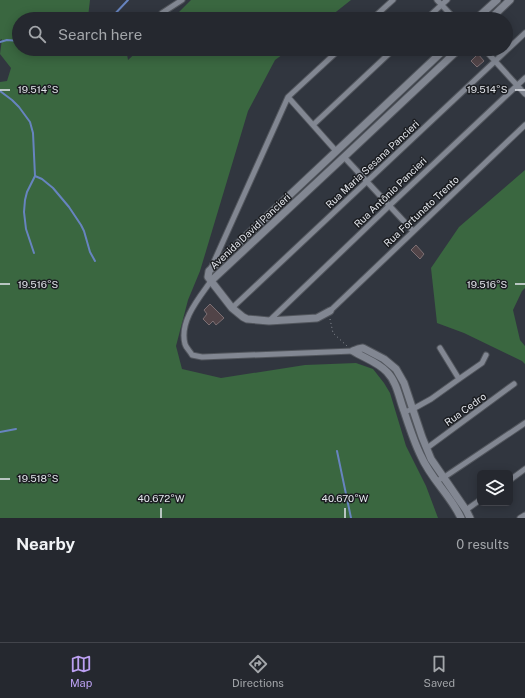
<!DOCTYPE html>
<meta charset="utf-8">
<style>
body{margin:0;font-family:"Public Sans",sans-serif;background:#2d3037;color:#f1f3f6}
.controls{position:absolute;right:12px;bottom:12px;display:grid;overflow:hidden;border-radius:6px;box-shadow:0 2px 10px #0003}
.controls button{width:36px;height:36px;display:grid;place-items:center;padding:0;border:0;border-bottom:1px solid #42444b;background:#25282f;color:#f1f3f6;font:20px sans-serif}
.list{margin:0;padding:0;list-style:none}
h2{display:flex;justify-content:space-between;align-items:center;height:52px;margin:0;padding:0 16px;font-size:17px}
h2 small{font-size:13px;font-weight:400;color:#a3a6aa}
.icon{flex:none;width:22px;height:22px;fill:none;stroke:currentColor;stroke-width:2;stroke-linecap:round;stroke-linejoin:round}
.map{position:relative;flex:none;width:525px;height:518px;overflow:hidden}
.search{position:absolute;background:#25282f;box-shadow:0 2px 10px #0003;left:12px;right:12px;top:12px;height:44px;display:flex;align-items:center;gap:10px;box-sizing:border-box;padding:0 14px;border-radius:22px;color:#a3a6aa;font-size:15px}
.sheet{height:124px;background:#25282f}
nav{display:flex;justify-content:space-around;align-items:center;box-sizing:border-box;height:56px;border-top:1px solid #42444b;background:#25282f;font-size:11px;color:#a3a6aa}
nav a{display:grid;justify-items:center;gap:2px}
nav .on{color:#bca0f2}
.map>svg:first-child{display:block}
</style>
<div class="map">
<svg width="525" height="518" viewBox="0 0 525 518">
<rect width="100%" height="100%" fill="#31363f"/>
<path fill="#3a6740" d="M 0,0 L 90,0 L 88,17 L 88,19 L 19,19 L 19,49 L 126,49 L 128,60 L 140,49 L 290,49 L 275,60 L 248,111 L 200,271 L 188,300 L 176,346 L 182,369 L 221,378 L 305,365 L 356,363 L 373,369 L 384,383 L 390,393 L 406,446 L 426,486 L 438,518 L 0,518 L 0,82 L 7,81 L 11,68 L 0,54 L 2,39 L 0,40 Z
M 191,0 L 351,0 L 327,19 L 172,19 Z
M 525,170 L 525,288 L 522,291 L 513,310 L 520,340 L 525,346 L 525,364 L 522,361 L 464,333 L 437,323 L 431,268 L 459,227 Z"/>
<g fill="none" stroke-linecap="round" stroke-linejoin="round">
<path stroke="#6784bf" stroke-width="2" d="M 108,19 L 111,18 L 128,0
M 0,42 L 7,40 L 19,41
M 0,91 L 12,100 L 19,107 L 30,122 L 33,133 L 35,176 L 27,192 L 25,200 L 24,212 L 26,229 L 34,253
M 35,176 L 42,179 L 53,188 L 69,207 L 81,225 L 84,231 L 90,252 L 95,261
M 0,432 L 16,429
M 337,451 L 351,518"/>
</g>
<path fill="#514448" stroke="#7c6f73" d="M 478,54 L 484,61 L 477,67 L 471,61 Z
M 416,245 L 424,254 L 420,259 L 411,250 Z
M 210,304 L 224,318 L 216,325 L 213,321 L 209,325 L 203,319 L 207,314 L 204,310 Z"/>
<g fill="none" stroke-linecap="round" stroke-linejoin="round">
<defs>
<path id="street" d="M 437,0 L 455,19
M 162,13 L 182,0
M 372,19 L 393,0
M 426,19 L 447,0
M 484,49 L 525,94
M 288,97 L 336,151
M 313,125 L 394,49
M 344,157 L 413,231
M 212,266 L 288,97 L 340,49
M 211,281 C 199,298 179,321 185,344 C 186,348 190,351 192,355 L 202,357 L 353,351
M 232,308 L 525,33
M 330,311 L 525,125
M 269,321 L 389,206 L 525,78
M 440,348 L 459,379
M 404,412 L 413,409 L 431,399 L 459,379 L 482,363 L 486,355
M 427,448 L 514,384
M 510,480 L 525,469
M 436,481 L 443,478 L 525,423
M 466,510 L 480,500
M 520,518 L 525,515"/>
<path id="secondary" d="M 476,19 L 497,0
M 490,19 L 510,0
M 445,49 L 209,271 L 208,277 L 211,281 L 344,157 L 459,49
M 211,281 L 232,308 L 243,317 L 247,319 L 269,321 L 317,318 L 330,311
M 353,351 L 358,349 L 363,348 L 384,359 L 396,369 L 404,383 L 422,437 L 431,459 L 466,510 L 470,518
M 353,351 C 364,358 378,362 387,372 C 397,382 399,398 404,411 C 409,426 414,442 421,456 C 431,479 451,496 461,518"/>
</defs>
<use href="#street" stroke="#51555c" stroke-width="7"/>
<use href="#secondary" stroke="#51555c" stroke-width="9"/>
<path stroke="#8b8f96" stroke-width="1" stroke-dasharray="1 3" stroke-linecap="butt" d="M 330,319 L 333,333 L 347,346"/>
<use href="#street" stroke="#828792" stroke-width="5"/>
<use href="#secondary" stroke="#828792" stroke-width="7"/>
</g>
<path fill="none" stroke="#e2e5eb" stroke-width="1.5" d="M 0,90 L 10,90M 515,90 L 525,90M 0,284 L 10,284M 515,284 L 525,284M 0,479 L 10,479M 161,508 L 161,518M 345,508 L 345,518"/>
<g text-anchor="middle" stroke-width="3" stroke-linejoin="round" paint-order="stroke">
<g font-size="10" fill="#e2e5eb" stroke="#1b1d21">
<text transform="translate(372 164) rotate(-43)" y="4">Rua Maria Sesana Pancieri</text>
<text transform="translate(390 192) rotate(-44)" y="4">Rua Antônio Pancieri</text>
<text transform="translate(421 211) rotate(-43)" y="4">Rua Fortunato Trento</text>
<text transform="translate(250 231) rotate(-43)" y="4">Avenida David Pancieri</text>
<text transform="translate(465 409) rotate(-36)" y="4">Rua Cedro</text>
</g>
</g>
<g font-size="10" text-anchor="middle" fill="#e2e5eb" stroke="#1b1d21" stroke-width="3" stroke-linejoin="round" paint-order="stroke">
<text x="38" y="93">19.514°S</text>
<text x="487" y="93">19.514°S</text>
<text x="38" y="288">19.516°S</text>
<text x="487" y="288">19.516°S</text>
<text x="38" y="482">19.518°S</text>
<text x="161" y="502">40.672°W</text>
<text x="345" y="502">40.670°W</text>
</g>
</svg>
<div class="controls">
<button><svg class="icon" aria-label="layers" viewBox="0 0 24 24"><path d="M12 4l9 5-9 5-9-5zM3 14l9 5 9-5"/></svg></button>
</div>
<div class="search"><svg class="icon" aria-label="search" viewBox="0 0 24 24"><circle cx="10" cy="10" r="6"/><path d="M15 15l6 6"/></svg>Search here</div>
</div>
<section class="sheet">
<h2>Nearby<small>0 results</small></h2>
<ul class="list">
</ul>
</section>
<nav>
<a class="on"><svg class="icon" aria-label="map" viewBox="0 0 24 24"><path d="M3 6l6-2 6 2 6-2v14l-6 2-6-2-6 2zM9 4v14M15 6v14"/></svg>Map</a>
<a><svg class="icon" aria-label="directions" viewBox="0 0 24 24"><path d="M12 3l9 9-9 9-9-9zM9 14v-3h6M13 9l2 2-2 2"/></svg>Directions</a>
<a><svg class="icon" aria-label="saved" viewBox="0 0 24 24"><path d="M7 4h10v16l-5-4-5 4z"/></svg>Saved</a>
</nav>
